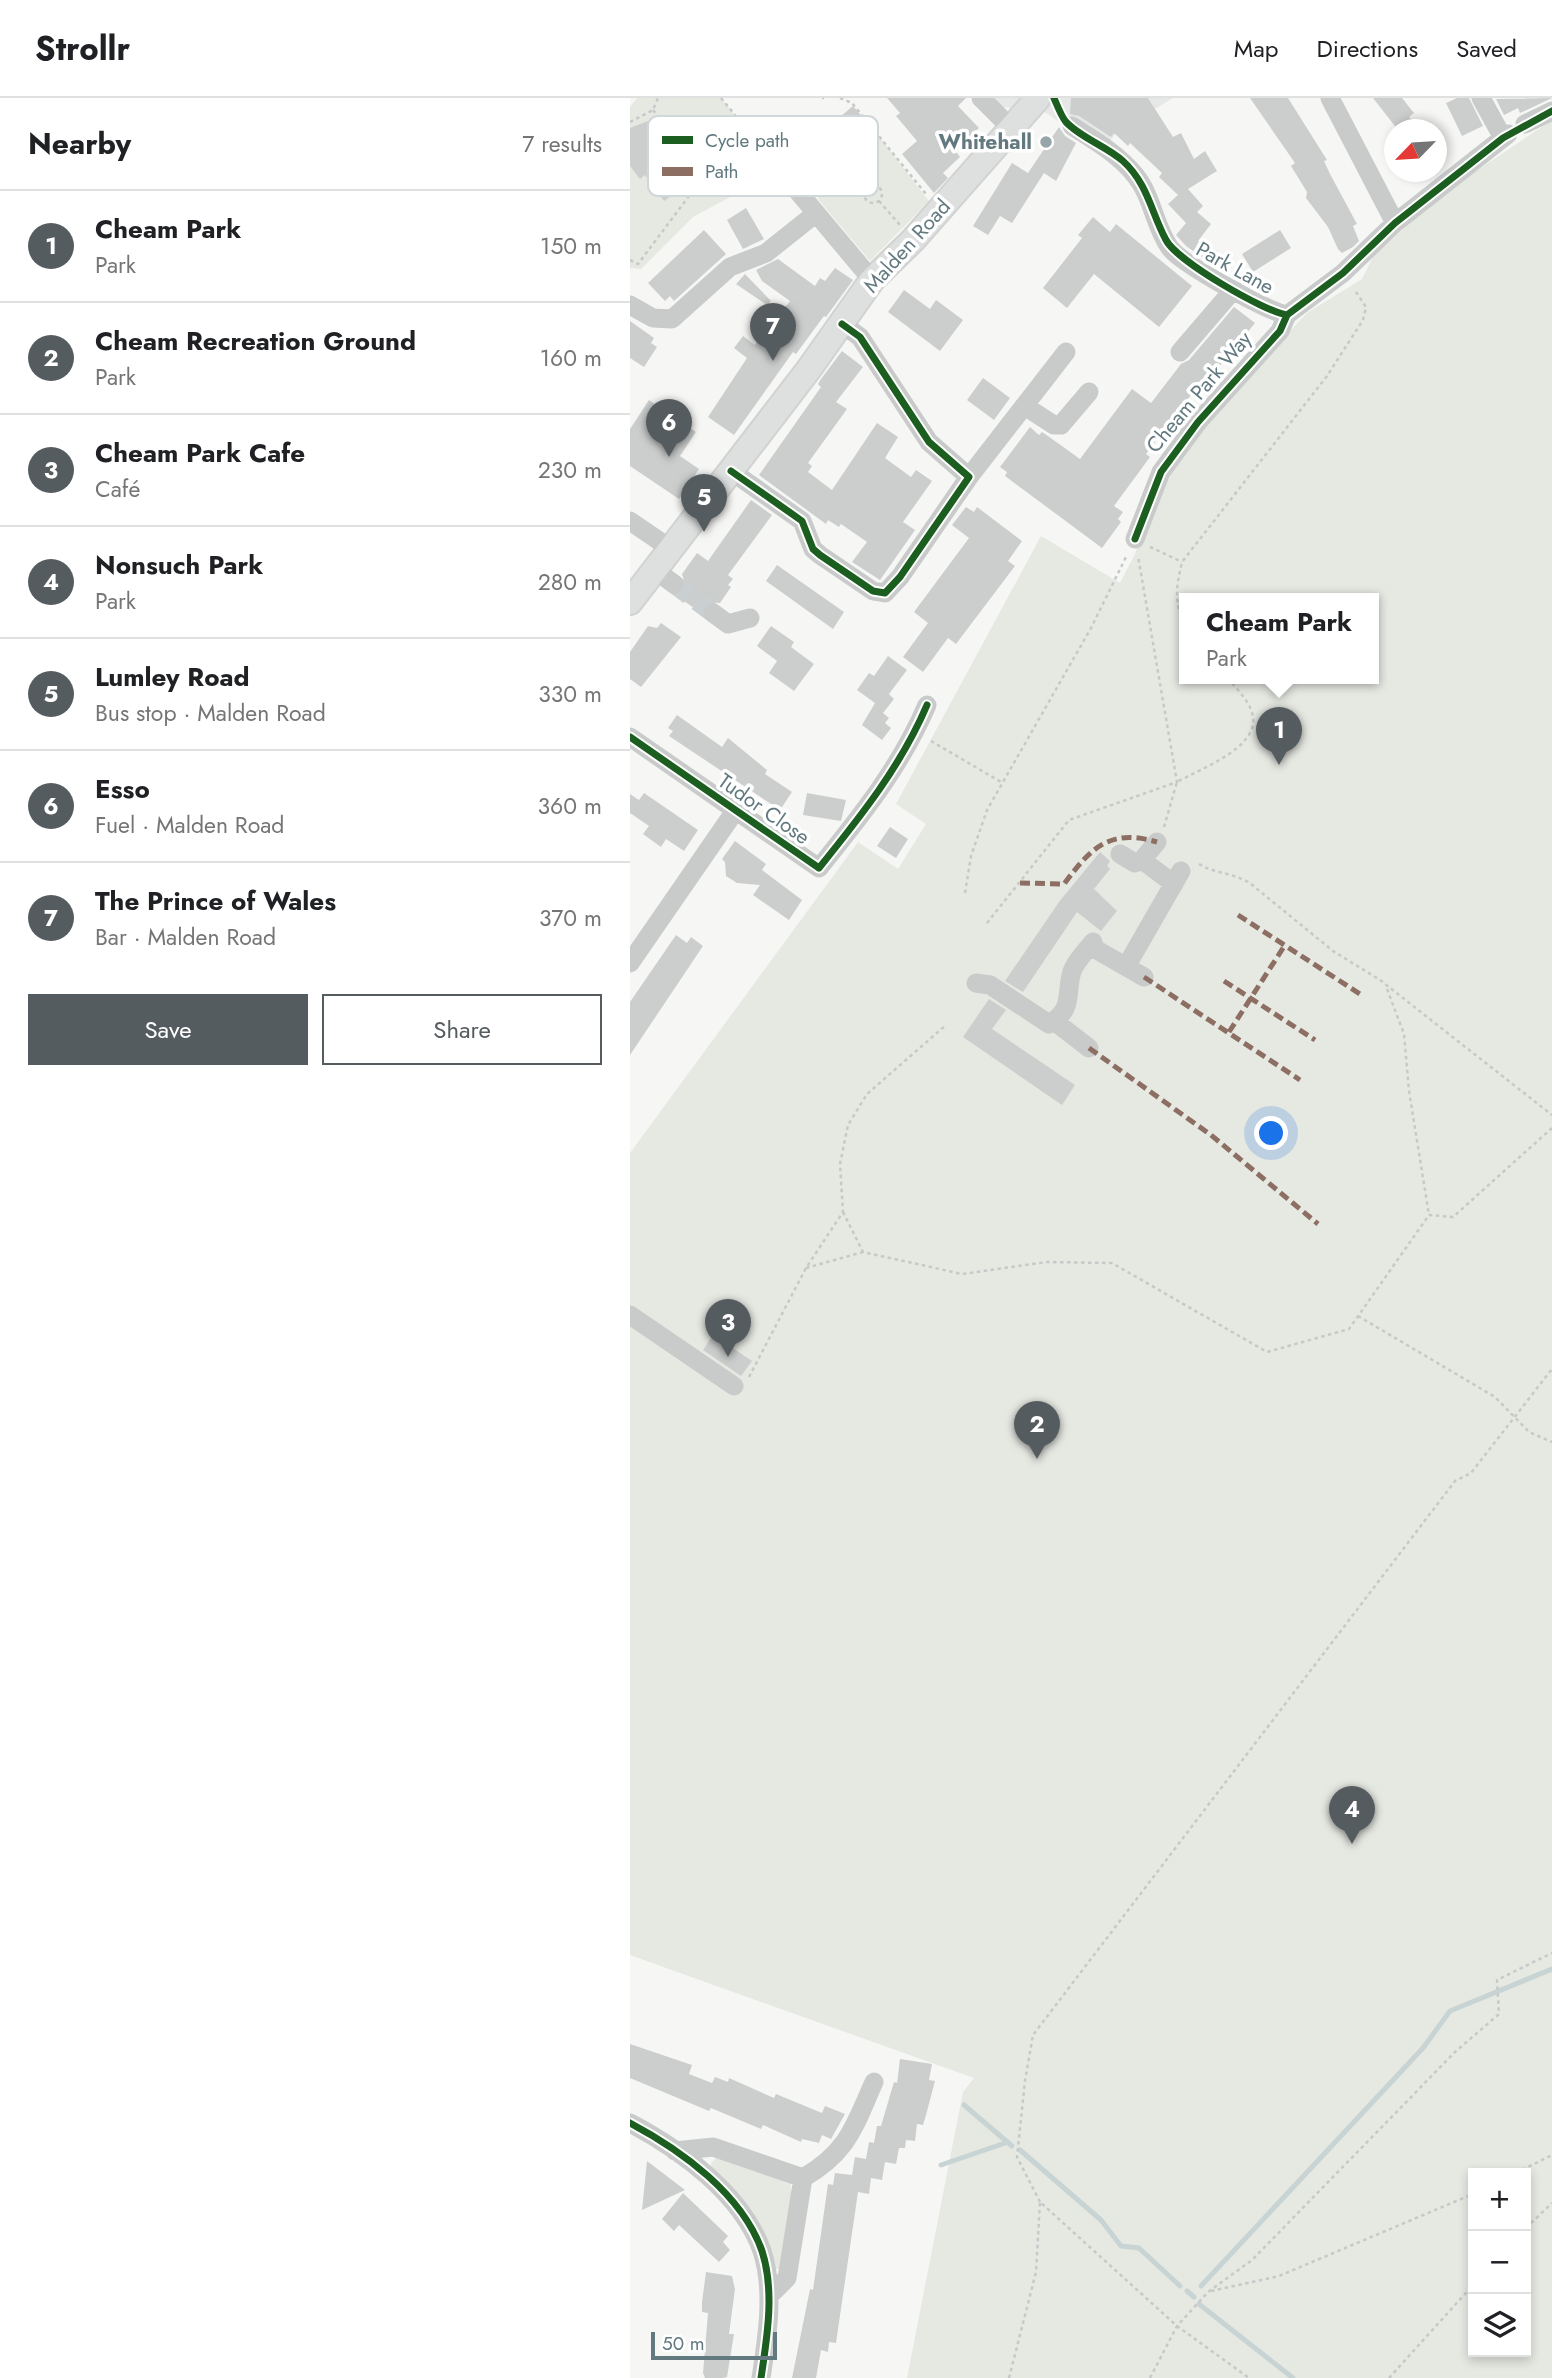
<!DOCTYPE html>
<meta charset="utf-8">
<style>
body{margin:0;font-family:Jost,sans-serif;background:#f2f2f2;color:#202124}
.controls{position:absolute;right:21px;bottom:21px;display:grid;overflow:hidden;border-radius:0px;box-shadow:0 4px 10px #0003}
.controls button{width:63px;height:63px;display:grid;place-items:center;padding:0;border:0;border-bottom:2px solid #e0e0e0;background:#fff;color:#202124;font:35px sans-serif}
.compass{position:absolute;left:754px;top:21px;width:63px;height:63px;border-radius:50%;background:#fff;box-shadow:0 4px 10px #0003;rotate:245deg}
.scale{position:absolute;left:21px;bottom:18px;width:126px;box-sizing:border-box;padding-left:7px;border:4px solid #627980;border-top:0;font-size:19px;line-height:24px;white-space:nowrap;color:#627980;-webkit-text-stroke:5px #fff;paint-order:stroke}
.you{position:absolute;left:642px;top:1036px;width:24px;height:24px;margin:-18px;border:5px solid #fff;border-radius:50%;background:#1a73e8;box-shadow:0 0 0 10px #1a73e833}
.badge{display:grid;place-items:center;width:46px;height:46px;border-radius:50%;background:#555c60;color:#fff;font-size:23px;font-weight:700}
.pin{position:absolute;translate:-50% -58px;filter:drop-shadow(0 2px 4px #0008)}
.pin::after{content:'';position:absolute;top:37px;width:24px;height:21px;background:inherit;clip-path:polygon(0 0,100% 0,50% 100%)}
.popup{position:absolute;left:549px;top:495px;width:200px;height:91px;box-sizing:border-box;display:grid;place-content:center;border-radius:0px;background:#fff;filter:drop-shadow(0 2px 5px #0005);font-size:23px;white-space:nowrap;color:#757577}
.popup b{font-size:26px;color:#202124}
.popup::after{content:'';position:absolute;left:50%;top:100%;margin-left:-14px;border:14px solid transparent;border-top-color:#fff}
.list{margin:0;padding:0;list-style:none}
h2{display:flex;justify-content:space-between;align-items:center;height:91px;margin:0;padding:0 28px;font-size:30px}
h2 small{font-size:23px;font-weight:400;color:#757577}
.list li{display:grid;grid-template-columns:46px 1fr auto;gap:21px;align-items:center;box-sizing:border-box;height:112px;padding:0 28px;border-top:2px solid #e0e0e0}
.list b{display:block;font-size:26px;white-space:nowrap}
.list p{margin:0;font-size:23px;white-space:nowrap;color:#757577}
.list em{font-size:23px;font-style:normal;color:#757577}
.actions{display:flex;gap:14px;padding:21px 28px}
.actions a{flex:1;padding:16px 0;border:2px solid #555c60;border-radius:0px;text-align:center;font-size:24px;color:#555c60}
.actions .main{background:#555c60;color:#fff}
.icon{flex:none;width:38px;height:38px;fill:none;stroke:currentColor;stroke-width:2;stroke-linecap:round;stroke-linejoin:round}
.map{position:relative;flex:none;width:922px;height:2280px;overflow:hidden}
header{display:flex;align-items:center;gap:42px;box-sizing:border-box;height:98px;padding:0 35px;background:#fff;border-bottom:2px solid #e0e0e0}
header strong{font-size:33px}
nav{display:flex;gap:38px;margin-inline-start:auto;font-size:24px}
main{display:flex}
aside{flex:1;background:#fff}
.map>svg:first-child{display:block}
</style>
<header>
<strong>Strollr</strong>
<nav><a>Map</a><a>Directions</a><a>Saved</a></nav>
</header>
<main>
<aside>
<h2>Nearby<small>7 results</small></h2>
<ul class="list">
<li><span class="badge">1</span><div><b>Cheam Park</b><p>Park</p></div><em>150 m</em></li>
<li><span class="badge">2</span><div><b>Cheam Recreation Ground</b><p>Park</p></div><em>160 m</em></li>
<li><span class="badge">3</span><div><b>Cheam Park Cafe</b><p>Café</p></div><em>230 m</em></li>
<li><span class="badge">4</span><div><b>Nonsuch Park</b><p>Park</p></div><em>280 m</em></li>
<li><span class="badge">5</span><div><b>Lumley Road</b><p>Bus stop · Malden Road</p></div><em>330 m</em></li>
<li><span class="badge">6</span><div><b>Esso</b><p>Fuel · Malden Road</p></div><em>360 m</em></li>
<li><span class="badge">7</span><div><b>The Prince of Wales</b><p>Bar · Malden Road</p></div><em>370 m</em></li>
</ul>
<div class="actions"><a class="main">Save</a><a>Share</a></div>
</aside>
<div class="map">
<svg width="922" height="2280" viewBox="0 0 922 2280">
<rect width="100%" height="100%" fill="#f6f6f5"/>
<path fill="#e6e8e7" d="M 363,0 L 543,0 L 525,11 L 520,3 L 504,13 L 472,53 L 413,13 L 372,9 Z"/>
<path fill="#e6e8e2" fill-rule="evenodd" d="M 7,0 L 91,0 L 150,72 L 63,119 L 11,171 L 0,170 L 0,9 Z
M 922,22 L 922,2280 L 277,2280 L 333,1994 L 344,1980 L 0,1857 L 0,1055 L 228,744 L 268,771 L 296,726 L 266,706 L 411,438 L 490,485 L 505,456 L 528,394 L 563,336 L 677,215 L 732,181 L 743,159 L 809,98 ZM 554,501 L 744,501 L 744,581 L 554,581 ZM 843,2075 L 896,2075 L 896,2254 L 843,2254 Z
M 248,37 L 299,103 L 240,163 L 188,101 L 190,86 Z
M 88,2058 L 160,2086 L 162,2096 L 149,2171 L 145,2171 L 81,2071 L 81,2065 Z"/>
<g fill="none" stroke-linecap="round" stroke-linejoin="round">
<path stroke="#c8d4d4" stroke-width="5" d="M 334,2007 L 382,2048
M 390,2052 L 471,2122 L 491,2148 L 509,2150 L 550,2188
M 311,2067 L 378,2044
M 571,2188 L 793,1950 L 820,1913 L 922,1871
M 557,2193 L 564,2199
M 569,2206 L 663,2280"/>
</g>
<path fill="#cccece" d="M 257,0 L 336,0 L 328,8 L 349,30 L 325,52 L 330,59 L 313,75 L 318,80 L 304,95 L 272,56 L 287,43 L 266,18 L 270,15 Z
M 441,0 L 518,0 L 543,39 L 551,35 L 564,61 L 575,53 L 587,73 L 558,91 L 573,108 L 567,114 L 581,126 L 568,143 L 588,153 L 582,166 L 556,148 L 546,137 L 556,125 L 538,106 L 548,97 L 529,79 L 532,75 L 500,45 L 498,48 L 484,35 L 481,39 L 449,18 L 440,16 Z
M 620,0 L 658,0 L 697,62 L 694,63 L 700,76 L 727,126 L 723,128 L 729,143 L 723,149 L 712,155 L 708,151 L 698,129 L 676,100 L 677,94 L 661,68 L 665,65 Z
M 743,0 L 772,0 L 784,15 L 779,19 L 791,32 L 768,32 Z
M 827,0 L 839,0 L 853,28 L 832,38 L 816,5 Z
M 922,0 L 890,15 L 888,10 L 874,17 L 866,1 Z
M 223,8 L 248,37 L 190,86 L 166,56 Z
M 23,21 L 65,76 L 59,80 L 61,83 L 34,103 L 15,77 L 10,81 L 0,68 L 0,30 Z
M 429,29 L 435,38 L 446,45 L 426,83 L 414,75 L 382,125 L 370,118 L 358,137 L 343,128 L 382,65 L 398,75 Z
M 116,110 L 134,141 L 113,151 L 97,122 Z
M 463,119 L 480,134 L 486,126 L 562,188 L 529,229 L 464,176 L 437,210 L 413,190 L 452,140 L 448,137 Z
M 74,132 L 96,156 L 44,203 L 40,198 L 35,203 L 18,185 Z
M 650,132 L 661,150 L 623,174 L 612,156 Z
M 148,161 L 185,188 L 190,180 L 195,183 L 205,170 L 223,182 L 196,219 L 194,218 L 166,256 L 163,254 L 104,337 L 78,319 L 117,260 L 104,250 L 113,238 L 125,247 L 160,203 L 132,183 L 126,172 Z
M 115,176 L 141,203 L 137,207 L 106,186 Z
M 274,192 L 300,211 L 306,202 L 333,222 L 310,253 L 258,214 Z
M 604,209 L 625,225 L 579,281 L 576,279 L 552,308 L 516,356 L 520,359 L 484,408 L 493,414 L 488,421 L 491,424 L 472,450 L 375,378 L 377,374 L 370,369 L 400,329 L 409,337 L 412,334 L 418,338 L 450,361 L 502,291 L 521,305 L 551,266 L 559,262 Z
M 0,223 L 24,240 L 21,245 L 27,249 L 14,269 L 0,260 Z
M 212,253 L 233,269 L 206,304 L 217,311 L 178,365 L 182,368 L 178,374 L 202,392 L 247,325 L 268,339 L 255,360 L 281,379 L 286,372 L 302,383 L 273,424 L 285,432 L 250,482 L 222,464 L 237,444 L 211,426 L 209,429 L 198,422 L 196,426 L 129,377 L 191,289 L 188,286 L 191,281 Z
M 353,280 L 380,300 L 364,322 L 337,302 Z
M 19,302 L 66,334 L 50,358 L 69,371 L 49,401 L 0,368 L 0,331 Z
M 121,402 L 142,417 L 98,477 L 103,481 L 98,487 L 101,489 L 90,505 L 77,504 L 71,515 L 47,498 L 56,488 L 52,476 L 67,455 L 78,463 Z
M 336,409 L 344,414 L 347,409 L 392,443 L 378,463 L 385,468 L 326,546 L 318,540 L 293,574 L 273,559 L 298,525 L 284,514 L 339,440 L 322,427 Z
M 147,467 L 214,514 L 203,531 L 136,483 Z
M 31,525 L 51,539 L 11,589 L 0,581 L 0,554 L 18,528 L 27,530 Z
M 141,528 L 164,544 L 161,549 L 184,566 L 164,593 L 139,575 L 147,563 L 127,548 Z
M 258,558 L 277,572 L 259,596 L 264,601 L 253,615 L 259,620 L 255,625 L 261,630 L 252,642 L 232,627 L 245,605 L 227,592 L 239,575 L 244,578 Z
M 47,617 L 92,649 L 98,640 L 137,672 L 135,676 L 162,694 L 150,712 L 39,638 L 43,633 L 38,630 Z
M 14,695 L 68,732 L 54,753 L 36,741 L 31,749 L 13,736 L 19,728 L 0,715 L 0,696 L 9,702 Z
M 177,695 L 216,702 L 211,723 L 173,717 Z
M 260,729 L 278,741 L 266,760 L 247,748 Z
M 105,743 L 136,766 L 132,772 L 172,802 L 159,822 L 123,797 L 130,787 L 107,785 L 96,778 L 95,764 L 92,761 Z
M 470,754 L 480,763 L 477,768 L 480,771 L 464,791 L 487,813 L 471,833 L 447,814 L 393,894 L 375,883 L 429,804 Z
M 46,837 L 57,845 L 61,839 L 73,848 L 0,957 L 0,904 Z
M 359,901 L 376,912 L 362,931 L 445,987 L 432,1007 L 333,939 Z
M 83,1237 L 122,1263 L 111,1278 L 73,1252 Z
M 0,1946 L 62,1967 L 59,1976 L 82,1985 L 85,1979 L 98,1984 L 99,1980 L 144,2000 L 146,1996 L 192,2015 L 195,2008 L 215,2016 L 201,2041 L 192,2037 L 189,2045 L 172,2041 L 171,2044 L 133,2027 L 131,2031 L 81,2010 L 79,2013 L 0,1980 Z
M 270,1961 L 302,1966 L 299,1982 L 305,1983 L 296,2017 L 293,2027 L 287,2026 L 285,2043 L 276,2042 L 275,2050 L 269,2050 L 266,2066 L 255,2064 L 252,2082 L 241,2080 L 239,2096 L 228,2094 L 206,2245 L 199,2244 L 198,2254 L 191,2252 L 186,2280 L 162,2280 L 180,2191 L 183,2192 L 198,2086 L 203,2087 L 205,2075 L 222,2077 L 225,2059 L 236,2061 L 239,2044 L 244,2045 L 247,2028 L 251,2028 L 264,1984 L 267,1985 Z
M 17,2063 L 55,2092 L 12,2112 Z
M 53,2095 L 98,2138 L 93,2144 L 100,2152 L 89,2164 L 49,2127 L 44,2133 L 32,2121 Z
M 76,2174 L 102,2178 L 105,2191 L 99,2236 L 104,2236 L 97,2279 L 93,2280 L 75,2280 L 73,2275 L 78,2215 L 72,2214 L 72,2204 Z"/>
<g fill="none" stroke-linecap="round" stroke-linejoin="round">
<path stroke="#cad0d2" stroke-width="19" stroke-dasharray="19 10" stroke-linecap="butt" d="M 44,486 L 83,515"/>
<defs>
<path id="major" d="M 0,504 L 179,271 L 242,182 L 283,142 L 408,0"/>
</defs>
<use href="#major" stroke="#d1d2d2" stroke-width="28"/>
<path stroke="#c7c9c9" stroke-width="2.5" stroke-dasharray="3.5 3.5" stroke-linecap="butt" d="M 91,0 L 139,58
M 192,0 L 194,0
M 210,0 L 222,5 L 296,96
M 23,12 L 74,78
M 0,24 L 23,12 L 28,0
M 154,55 L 160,27
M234 96a9 9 0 1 1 18 0a9 9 0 1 1-18 0Z
M 249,103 L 270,127
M 0,162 L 8,166 L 74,78 L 133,73
M 520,449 L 552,464
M 554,524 C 543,503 547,486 552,464 L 697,278 L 733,222 L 736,209 L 724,191
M 301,643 L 371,684
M 534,729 L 547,684 C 570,671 628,650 623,619 C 621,604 607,592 599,581
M 569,766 C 585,776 606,775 621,786 L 703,853 L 750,882 L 922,1017
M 335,795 L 341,758 L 357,712 L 461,530 L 497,457
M 357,825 L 439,722 L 547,684 L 508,458
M 757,891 L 774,936 L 779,993 L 799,1117
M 213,1114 L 233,1154 L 332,1176 L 417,1164 L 482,1165 L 637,1254 L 719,1231 L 799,1117 L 823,1119 L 922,1030
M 176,1170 L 233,1154
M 728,1218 L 865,1299 L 899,1334 L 922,1344
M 119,1279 L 176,1170 L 213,1114 L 210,1066 L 218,1027 L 237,996 L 316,927
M 886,2075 L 922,2057
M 410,2104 L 387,2059 L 395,1983 L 403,1937 L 825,1383 L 841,1375 L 922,1271
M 896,2130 L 922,2105
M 581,2193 L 649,2178 L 843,2096
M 379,2280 L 406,2174 L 410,2104 L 547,2228 L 619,2280
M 520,2280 L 547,2228 L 578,2194 L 622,2162 L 825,1954 L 869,1916 L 867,1882 L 922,1855
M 759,2280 L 843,2187"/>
<path stroke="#c9cbcb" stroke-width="19" d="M 351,0 L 382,31
M 700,0 L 765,125
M 851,0 L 873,40
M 895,26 L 922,13
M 442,28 C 464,42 488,56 505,77 C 523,99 524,128 540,150 C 552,166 637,213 657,217 L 713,175 L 765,125 L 878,36
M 150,72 L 242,182
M 0,207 L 23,220 L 42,221 L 100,169 L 136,155 L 185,116
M 550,254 L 604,191
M 396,309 L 424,327 L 431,327 L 459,294
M 101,373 L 172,423 L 183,451 L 190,457 L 243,493 L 255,495 L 270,479 L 339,379 L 299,344 L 230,239 L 212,226
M 339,379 L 436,254
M 0,423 L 41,451
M 505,441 L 531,374 L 568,324 L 650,233 L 657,217
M 25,472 L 44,486
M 83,515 L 98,526 L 120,520
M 0,639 L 189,770 C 231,718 271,668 297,607
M 490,756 L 505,765 L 512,762 L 527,744
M 512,762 L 544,786
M 460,848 L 514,879
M 0,865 L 105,713
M 497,867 L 551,773
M 346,885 L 360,887 L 419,926 C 443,912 436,899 441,877 C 443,866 456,853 463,844
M 424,923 L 459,950
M 0,1217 L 104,1288
M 0,2025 C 51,2052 112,2096 132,2153 C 145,2193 137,2240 131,2280
M 45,2053 L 83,2049 L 173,2080 L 157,2180 L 139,2198
M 173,2080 C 218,2054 224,2029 244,1984"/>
<use href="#major" stroke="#dedfdf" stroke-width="24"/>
<path stroke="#8d6e63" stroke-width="5" stroke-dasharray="10 5" stroke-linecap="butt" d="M 390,785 L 434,786 C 461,750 479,730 527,744
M 608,817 L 730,896
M 514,879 L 670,982
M 594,883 L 685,942
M 599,934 L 655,847
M 459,950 L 581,1037 L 688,1126"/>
<defs>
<path id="cycleway" d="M 424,0 C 427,7 431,18 436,24 C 451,40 476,48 493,63 C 518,86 521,114 536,142 C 547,163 633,213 657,217 L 713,175 L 765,125 L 873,40 L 922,13
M 101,373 L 172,423 L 183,451 L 190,457 L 243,493 L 255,495 L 270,479 L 339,379 L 299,344 L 230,239 L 212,226
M 505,441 L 531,374 L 568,324 L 650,233 L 657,217
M 0,639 L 189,770 C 231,718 271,668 297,607
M 0,2025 C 51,2052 112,2096 132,2153 C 145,2193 137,2240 131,2280"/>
</defs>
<use href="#cycleway" stroke="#fff" stroke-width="11"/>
<use href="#cycleway" stroke="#1b5e20" stroke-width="7"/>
</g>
<circle fill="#96a5a9" stroke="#fff" stroke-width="2.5" cx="416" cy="44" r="7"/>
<g text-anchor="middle" stroke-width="7" stroke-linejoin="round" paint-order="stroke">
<g font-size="21" font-weight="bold" fill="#627980" stroke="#fff" text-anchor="end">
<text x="402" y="51">Whitehall</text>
</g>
<g font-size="21" fill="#627980" stroke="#fff">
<text transform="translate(277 148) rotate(-48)" y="7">Malden Road</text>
<text transform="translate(605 170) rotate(29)" y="7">Park Lane</text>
<text transform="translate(569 294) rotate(-50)" y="7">Cheam Park Way</text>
<text transform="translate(134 711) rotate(35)" y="7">Tudor Close</text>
</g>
</g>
<rect x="18" y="18" width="230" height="80" rx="10" fill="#fff" stroke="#d0d7d9" stroke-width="2"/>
<rect x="32" y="38" width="31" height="8" fill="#1b5e20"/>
<rect x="32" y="69" width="31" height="9" fill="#8d6e63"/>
<g font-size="19" fill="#627980">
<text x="75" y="49">Cycle path</text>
<text x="75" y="80">Path</text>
</g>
</svg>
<div class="controls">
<button>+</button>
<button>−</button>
<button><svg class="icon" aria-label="layers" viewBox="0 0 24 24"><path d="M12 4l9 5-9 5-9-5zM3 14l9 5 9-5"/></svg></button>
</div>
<svg class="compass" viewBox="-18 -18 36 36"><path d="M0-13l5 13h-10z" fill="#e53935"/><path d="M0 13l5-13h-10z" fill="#757577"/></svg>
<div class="scale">50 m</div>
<div class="you"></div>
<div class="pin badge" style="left:649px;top:667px">1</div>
<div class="popup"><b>Cheam Park</b>Park</div>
<div class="pin badge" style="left:407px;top:1361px">2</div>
<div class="pin badge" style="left:98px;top:1259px">3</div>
<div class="pin badge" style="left:722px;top:1746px">4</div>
<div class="pin badge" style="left:74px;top:434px">5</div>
<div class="pin badge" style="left:39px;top:359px">6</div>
<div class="pin badge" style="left:143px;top:263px">7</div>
</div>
</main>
